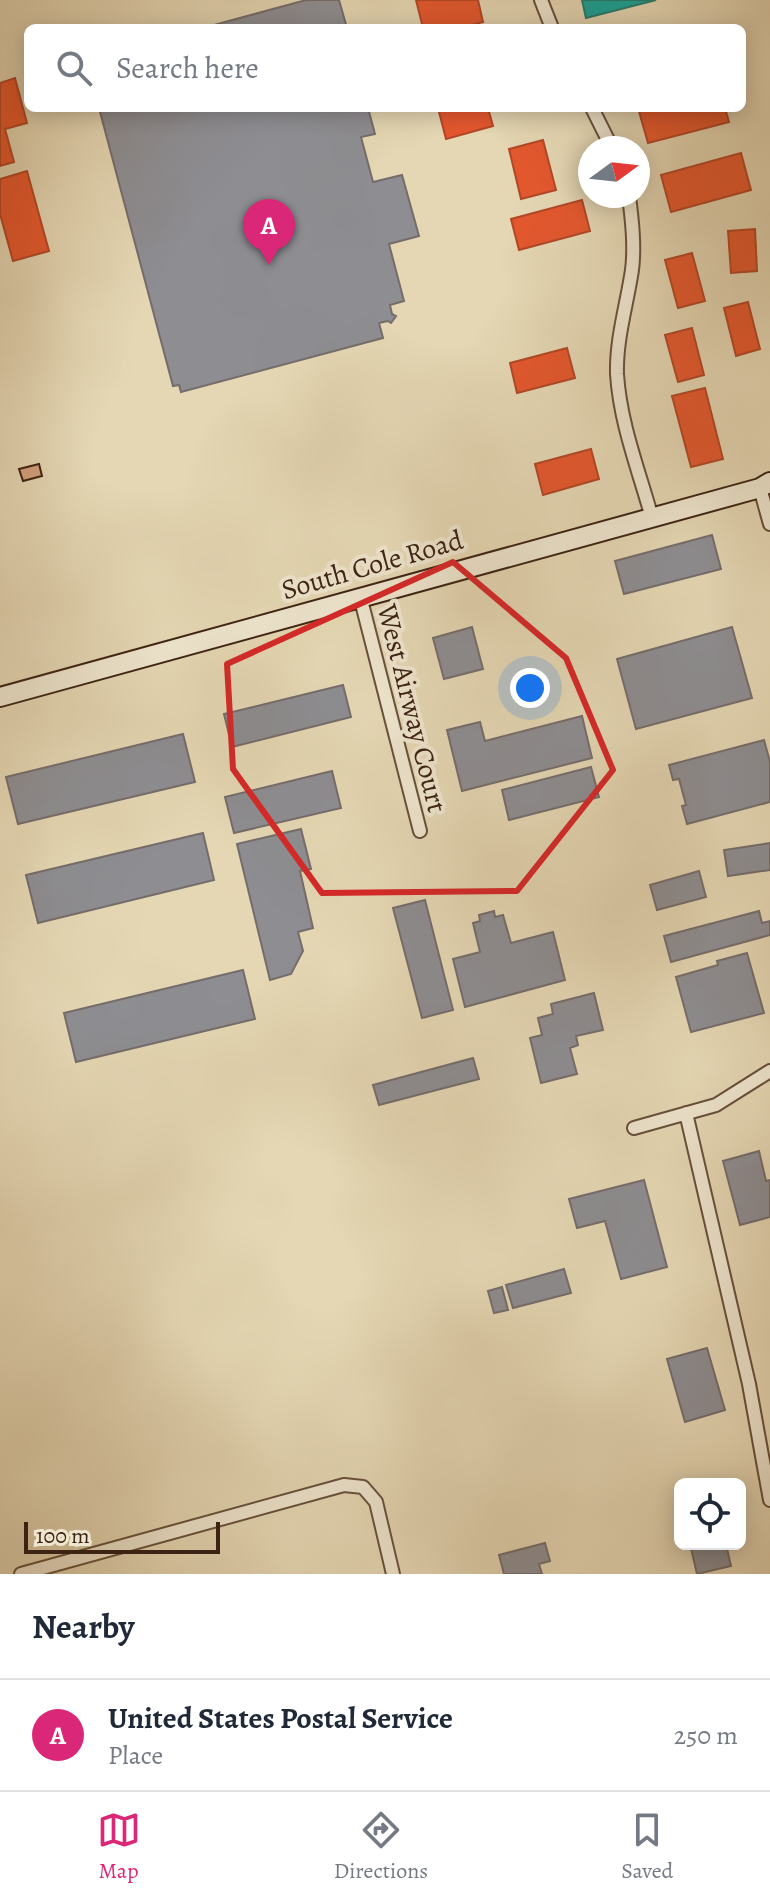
<!DOCTYPE html>
<style>
body{margin:0;font-family:Alegreya,serif;background:#f6f6f7;color:#1f2937}
.controls{position:absolute;right:24px;bottom:24px;display:grid;overflow:hidden;border-radius:12px;box-shadow:0 4px 20px #0003}
.controls button{width:72px;height:72px;display:grid;place-items:center;padding:0;border:0;border-bottom:2px solid #e0e1e3;background:#fff;color:#1f2937;font:40px sans-serif}
.compass{position:absolute;left:578px;top:136px;width:72px;height:72px;border-radius:50%;background:#fff;box-shadow:0 4px 20px #0003;rotate:75deg}
.scale{position:absolute;left:24px;bottom:20px;width:196px;box-sizing:border-box;padding-left:8px;border:4px solid #3d2313;border-top:0;font-size:22px;line-height:28px;white-space:nowrap;color:#3d2313;-webkit-text-stroke:6px #eee5ce;paint-order:stroke}
.you{position:absolute;left:530px;top:688px;width:28px;height:28px;margin:-20px;border:6px solid #fff;border-radius:50%;background:#1a73e8;box-shadow:0 0 0 12px #1a73e833}
.badge{display:grid;place-items:center;width:52px;height:52px;border-radius:50%;background:#db2777;color:#fff;font-size:26px;font-weight:700}
.pin{position:absolute;translate:-50% -66px;filter:drop-shadow(0 2px 4px #0008)}
.pin::after{content:'';position:absolute;top:42px;width:28px;height:24px;background:inherit;clip-path:polygon(0 0,100% 0,50% 100%)}
.list{margin:0;padding:0;list-style:none}
h2{display:flex;justify-content:space-between;align-items:center;height:104px;margin:0;padding:0 32px;font-size:34px}
h2 small{font-size:26px;font-weight:400;color:#747a83}
.list li{display:grid;grid-template-columns:52px 1fr auto;gap:24px;align-items:center;box-sizing:border-box;height:112px;padding:0 32px;border-top:2px solid #e0e1e3}
.list b{display:block;font-size:30px;white-space:nowrap}
.list p{margin:0;font-size:26px;white-space:nowrap;color:#747a83}
.list em{font-size:26px;font-style:normal;color:#747a83}
.icon{flex:none;width:44px;height:44px;fill:none;stroke:currentColor;stroke-width:2;stroke-linecap:round;stroke-linejoin:round}
.map{position:relative;flex:none;width:770px;height:1574px;overflow:hidden}
.search{position:absolute;background:#fff;box-shadow:0 4px 20px #0003;left:24px;right:24px;top:24px;height:88px;display:flex;align-items:center;gap:20px;box-sizing:border-box;padding:0 28px;border-radius:12px;color:#747a83;font-size:30px}
.sheet{height:216px;background:#fff}
nav{display:flex;justify-content:space-around;align-items:center;box-sizing:border-box;height:112px;border-top:2px solid #e0e1e3;background:#fff;font-size:22px;color:#747a83}
nav a{display:grid;justify-items:center;gap:4px}
nav .on{color:#db2777}
.map>svg:first-child{display:block}
</style>
<div class="map">
<svg width="770" height="1574" viewBox="0 0 770 1574">
<rect width="100%" height="100%" fill="#e5d7b4"/>
<filter id="stains"><feTurbulence type="fractalNoise" baseFrequency=".0025" numOctaves="4"/><feColorMatrix values="0 0 0 0 .2 0 0 0 0 .09 0 0 0 0 .02 0 0 0 .5 -.17"/></filter>
<radialGradient id="worn" r=".72"><stop offset=".6" stop-color="#630" stop-opacity="0"/><stop offset="1" stop-color="#630" stop-opacity=".3"/></radialGradient>
<path fill="#e4572e" stroke="#b24726" stroke-width="2" d="M 416,0 L 478,0 L 483,22 L 461,28 L 423,28 Z
M 15,78 L 27,123 L 5,129 L 14,162 L 0,166 L 0,83 Z
M 438,108 L 488,108 L 493,126 L 446,139 Z
M 638,108 L 725,108 L 729,122 L 648,143 Z
M 543,140 L 556,190 L 521,199 L 509,149 Z
M 741,153 L 751,190 L 671,212 L 661,175 Z
M 27,171 L 49,251 L 13,261 L 0,214 L 0,179 Z
M 582,200 L 590,231 L 519,250 L 511,219 Z
M 755,229 L 757,271 L 731,273 L 728,231 Z
M 692,253 L 705,301 L 678,308 L 665,260 Z
M 748,302 L 760,349 L 736,356 L 724,308 Z
M 692,328 L 704,375 L 678,382 L 665,335 Z
M 567,348 L 575,378 L 517,393 L 510,363 Z
M 705,388 L 723,459 L 691,467 L 672,396 Z
M 591,449 L 599,479 L 543,495 L 535,464 Z"/>
<path fill="#17a398" stroke="#227d70" stroke-width="2" d="M 582,0 L 656,0 L 586,18 Z"/>
<path fill="#8d8d92" stroke="#756d6c" stroke-width="2" d="M 306,0 L 339,0 L 347,28 L 203,28 Z
M 99,108 L 368,108 L 375,134 L 361,137 L 373,182 L 402,175 L 419,236 L 389,244 L 404,301 L 390,305 L 392,314 L 396,316 L 391,323 L 388,321 L 379,323 L 383,338 L 181,392 L 179,385 L 173,386 Z
M 712,535 L 721,569 L 624,594 L 615,561 Z
M 472,627 L 483,669 L 444,679 L 433,638 Z
M 732,627 L 752,698 L 636,729 L 617,659 Z
M 343,685 L 351,717 L 232,747 L 224,714 Z
M 582,716 L 592,758 L 462,791 L 447,730 L 480,722 L 485,741 Z
M 183,734 L 195,782 L 18,824 L 6,777 Z
M 764,740 L 770,762 L 770,802 L 687,824 L 682,806 L 686,805 L 679,779 L 673,780 L 669,765 Z
M 591,767 L 599,797 L 509,820 L 502,790 Z
M 332,771 L 341,808 L 234,833 L 225,797 Z
M 301,829 L 311,869 L 300,871 L 313,928 L 298,932 L 303,951 L 291,974 L 270,980 L 237,844 Z
M 203,833 L 214,880 L 38,923 L 26,875 Z
M 770,843 L 770,870 L 728,876 L 724,850 Z
M 699,871 L 706,897 L 657,910 L 650,885 Z
M 425,900 L 453,1010 L 422,1018 L 393,908 Z
M 494,911 L 495,917 L 503,915 L 511,943 L 553,932 L 565,980 L 465,1007 L 453,959 L 480,952 L 473,923 L 480,921 L 479,915 Z
M 759,911 L 762,923 L 770,921 L 770,935 L 671,962 L 664,936 Z
M 747,953 L 764,1013 L 691,1032 L 676,977 L 718,965 L 717,961 Z
M 243,970 L 255,1019 L 76,1062 L 64,1013 Z
M 594,993 L 603,1030 L 576,1036 L 578,1045 L 570,1048 L 577,1074 L 541,1083 L 530,1038 L 542,1035 L 538,1018 L 553,1014 L 551,1004 Z
M 473,1058 L 479,1079 L 379,1105 L 373,1085 Z
M 759,1151 L 766,1181 L 770,1180 L 770,1217 L 740,1225 L 723,1161 Z
M 644,1180 L 667,1267 L 621,1279 L 605,1221 L 577,1228 L 569,1199 Z
M 564,1269 L 571,1293 L 513,1308 L 506,1285 Z
M 502,1287 L 508,1310 L 494,1313 L 488,1291 Z
M 707,1348 L 725,1410 L 685,1422 L 667,1359 Z
M 545,1543 L 550,1561 L 539,1564 L 542,1574 L 504,1574 L 499,1555 Z
M 690,1544 L 726,1544 L 731,1566 L 697,1574 Z"/>
<path fill="#d5a07d" stroke="#3d2313" stroke-width="2" d="M 39,464 L 42,476 L 23,481 L 19,469 Z"/>
<g fill="none" stroke-linecap="round" stroke-linejoin="round">
<defs>
<path id="minor" d="M 541,0 L 552,28
M 592,108 L 612,148
M 629,196 C 632,220 635,246 632,270 C 627,304 616,339 617,374 C 620,423 639,471 652,518
M 760,488 L 770,524
M 360,596 L 420,831
M 686,1113 L 749,1384 L 770,1500
M 634,1128 L 716,1105 L 770,1071
M 21,1574 L 344,1485 L 363,1487 L 376,1502 L 393,1574"/>
<path id="secondary" d="M 0,697 L 760,488 L 770,482"/>
</defs>
<use href="#minor" stroke="#67503b" stroke-width="16"/>
<use href="#secondary" stroke="#3d2313" stroke-width="22"/>
<use href="#minor" stroke="#eee5ce" stroke-width="12"/>
<use href="#secondary" stroke="#eee5ce" stroke-width="18"/>
</g>
<path fill="none" stroke="#d62828" stroke-width="6" stroke-linejoin="round" d="M 453,562 L 566,658 L 613,770 L 517,891 L 322,893 L 233,769 L 227,664 Z"/>
<g text-anchor="middle" stroke-width="8" stroke-linejoin="round" paint-order="stroke">
<g font-size="28" fill="#3d2313" stroke="#eee5ce">
<text transform="translate(372 564) rotate(-16)" y="10">South Cole Road</text>
<text transform="translate(413 708) rotate(76)" y="10">West Airway Court</text>
</g>
</g>
<rect width="100%" height="100%" filter="url(#stains)"/>
<rect width="100%" height="100%" fill="url(#worn)"/>
</svg>
<div class="controls">
<button><svg class="icon" aria-label="locate" viewBox="0 0 24 24"><circle cx="12" cy="12" r="6"/><path d="M12 2v4M12 18v4M2 12h4M18 12h4"/></svg></button>
</div>
<svg class="compass" viewBox="-18 -18 36 36"><path d="M0-13l5 13h-10z" fill="#e53935"/><path d="M0 13l5-13h-10z" fill="#747a83"/></svg>
<div class="scale">100 m</div>
<div class="you"></div>
<div class="pin badge" style="left:269px;top:265px">A</div>
<div class="search"><svg class="icon" aria-label="search" viewBox="0 0 24 24"><circle cx="10" cy="10" r="6"/><path d="M15 15l6 6"/></svg>Search here</div>
</div>
<section class="sheet">
<h2>Nearby<small></small></h2>
<ul class="list">
<li><span class="badge">A</span><div><b>United States Postal Service</b><p>Place</p></div><em>250 m</em></li>
</ul>
</section>
<nav>
<a class="on"><svg class="icon" aria-label="map" viewBox="0 0 24 24"><path d="M3 6l6-2 6 2 6-2v14l-6 2-6-2-6 2zM9 4v14M15 6v14"/></svg>Map</a>
<a><svg class="icon" aria-label="directions" viewBox="0 0 24 24"><path d="M12 3l9 9-9 9-9-9zM9 14v-3h6M13 9l2 2-2 2"/></svg>Directions</a>
<a><svg class="icon" aria-label="saved" viewBox="0 0 24 24"><path d="M7 4h10v16l-5-4-5 4z"/></svg>Saved</a>
</nav>
